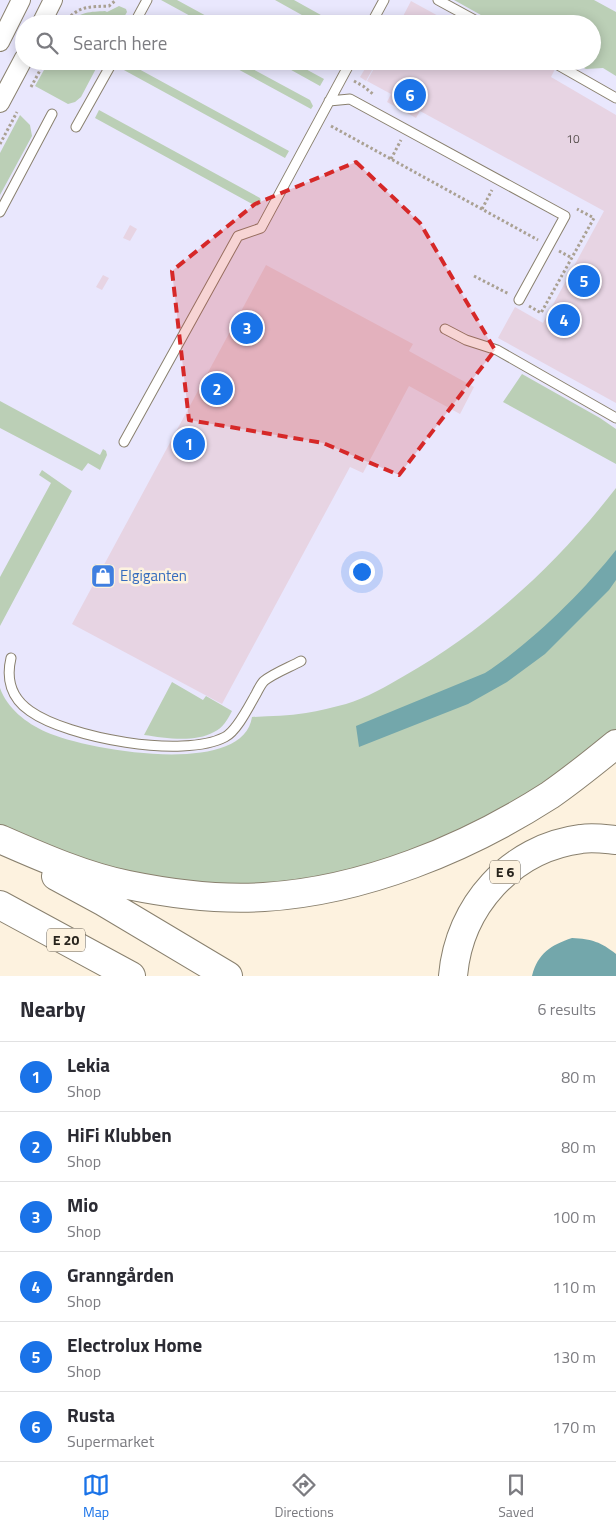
<!DOCTYPE html>
<meta charset="utf-8">
<style>
body{margin:0;font-family:"Titillium Web",sans-serif;background:#f7f7f7;color:#2b2b33}
.you{position:absolute;left:361px;top:571px;width:18px;height:18px;margin:-12px;border:4px solid #fff;border-radius:50%;background:#1a73e8;box-shadow:0 0 0 8px #1a73e833}
.badge{display:grid;place-items:center;width:32px;height:32px;border-radius:50%;background:#1a73e8;color:#fff;font-size:16px;font-weight:700}
.pin{position:absolute;translate:-50% -50%;border:2px solid #fff;box-shadow:0 1px 5px #0006}
.list{margin:0;padding:0;list-style:none}
h2{display:flex;justify-content:space-between;align-items:center;height:65px;margin:0;padding:0 20px;font-size:21px}
h2 small{font-size:16px;font-weight:400;color:#7c7c81}
.list li{display:grid;grid-template-columns:32px 1fr auto;gap:15px;align-items:center;box-sizing:border-box;height:70px;padding:0 20px;border-top:1px solid #e1e1e2}
.list b{display:block;font-size:19px;white-space:nowrap}
.list p{margin:0;font-size:16px;white-space:nowrap;color:#7c7c81}
.list em{font-size:16px;font-style:normal;color:#7c7c81}
.icon{flex:none;width:28px;height:28px;fill:none;stroke:currentColor;stroke-width:2;stroke-linecap:round;stroke-linejoin:round}
.map{position:relative;flex:none;width:616px;height:976px;overflow:hidden}
.search{position:absolute;background:#fff;box-shadow:0 2px 12px #0003;left:15px;right:15px;top:15px;height:55px;display:flex;align-items:center;gap:12px;box-sizing:border-box;padding:0 18px;border-radius:28px;color:#7c7c81;font-size:19px}
.sheet{height:485px;background:#fff}
nav{display:flex;justify-content:space-around;align-items:center;box-sizing:border-box;height:70px;border-top:1px solid #e1e1e2;background:#fff;font-size:14px;color:#7c7c81}
nav a{display:grid;justify-items:center;gap:2px}
nav .on{color:#1a73e8}
.map>svg:first-child{display:block}
</style>
<div class="map">
<svg width="616" height="976" viewBox="0 0 616 976">
<rect width="100%" height="100%" fill="#fdf2df"/>
<path fill="#e9e7fd" fill-rule="evenodd" d="M 0,0 L 616,0 L 616,713 L 0,805 ZM 24,24 L 592,24 L 592,61 L 24,61 Z"/>
<path fill="#bbcfb6" d="M 161,0 L 177,0 L 221,24 L 205,24 Z
M 275,0 L 294,0 L 337,24 L 318,24 Z
M 454,0 L 594,0 L 616,12 L 616,76 L 603,68 L 586,69 L 570,61 L 592,61 L 592,24 L 497,24 Z
M 119,6 L 126,9 L 127,12 L 120,24 L 70,24 C 79,11 91,12 105,11 L 107,12 Z
M 49,61 L 100,61 L 81,97 L 75,102 L 68,104 L 35,86 Z
M 223,61 L 238,61 L 310,100 L 313,106 L 311,109 Z
M 275,61 L 291,61 L 324,79 L 320,86 Z
M 126,62 L 289,151 L 285,158 L 122,69 Z
M 99,110 L 260,198 L 261,201 L 258,206 L 254,205 L 95,118 Z
M 20,115 L 30,125 L 32,136 L 0,195 L 0,153 Z
M 522,374 L 600,418 L 616,429 L 616,464 L 503,402 Z
M 0,401 L 100,455 L 103,449 L 106,451 L 107,455 L 100,470 L 88,463 L 82,471 L 0,428 Z
M 42,470 L 72,491 L 0,626 L 0,577 L 51,483 L 39,475 Z
M 616,488 L 616,733 L 536,792 L 425,849 L 324,879 L 223,887 L 135,879 L 0,827 L 0,688 C 7,708 26,723 46,732 C 83,749 243,779 252,717 C 270,716 288,716 306,713 C 319,711 333,707 346,704 C 366,698 387,686 404,676 C 487,629 558,563 616,488 Z
M 172,682 L 203,700 L 206,696 L 232,711 C 228,719 223,728 214,732 C 194,743 165,738 144,735 Z"/>
<path fill="#73a7ab" d="M 616,550 L 616,580 L 609,590 L 545,654 L 507,682 L 468,704 L 359,747 L 356,726 L 485,673 C 531,643 582,593 616,550 Z
M 572,938 C 592,939 601,942 616,954 L 616,976 L 532,976 C 538,953 551,945 572,938 Z"/>
<path fill="#e7d4e3" d="M 411,1 L 453,24 L 399,24 Z
M 378,61 L 522,61 L 534,68 L 538,61 L 545,61 L 556,67 L 551,77 L 616,115 L 616,403 L 498,338 L 515,307 L 543,323 L 604,211 L 420,111 L 416,118 L 387,102 L 391,94 L 367,81 Z
M 366,67 L 372,70 L 366,81 L 360,77 Z
M 130,225 L 137,229 L 130,241 L 123,238 Z
M 266,265 L 413,344 L 409,351 L 474,387 L 460,414 L 409,386 L 363,473 L 350,467 L 222,704 L 72,624 Z
M 103,275 L 109,278 L 102,290 L 96,287 Z"/>
<g fill="none" stroke-linecap="round" stroke-linejoin="round">
<defs>
<path id="lane" d="M 438,0 L 482,24
M 134,24 L 147,0
M 371,24 L 384,0
M 551,61 L 616,98
M 329,101 L 350,99 L 565,216 L 519,300
M 76,127 L 113,61
M 0,212 L 52,114
M 445,329 L 466,340 L 497,350 L 616,418
M 124,442 L 238,236 L 261,228 L 351,61
M 11,658 C 6,679 11,698 30,711 C 68,738 183,759 225,737 C 237,731 249,706 256,694 C 258,690 261,684 264,681 C 274,673 290,667 301,661"/>
<path id="street" d="M 41,24 L 53,0
M 0,42 L 21,0
M 0,103 L 24,58"/>
<path id="highway" d="M 0,839 C 41,857 84,876 128,885 C 172,894 218,900 264,897 C 363,891 466,849 550,795 C 573,779 594,762 616,744
M 56,876 L 104,902 L 228,976
M 0,905 L 131,976
M 453,976 C 459,906 511,848 581,839 C 593,837 605,839 616,840"/>
</defs>
<use href="#lane" stroke="#89806e" stroke-width="11"/>
<use href="#street" stroke="#89806e" stroke-width="20"/>
<use href="#highway" stroke="#89806e" stroke-width="30"/>
<path stroke="#aaa193" stroke-width="3" stroke-dasharray="2.5 2.5" stroke-linecap="butt" d="M 65,24 C 76,5 91,7 109,6 L 116,0
M 354,81 L 363,86 L 373,94
M 31,87 L 45,61
M 331,126 L 538,240
M 0,144 L 17,112
M 391,159 L 401,140
M 482,209 L 492,190
M 559,251 L 572,258
M 474,276 L 509,294
M 529,306 L 541,313 L 594,218 L 577,209"/>
<use href="#lane" stroke="#fff" stroke-width="9"/>
<use href="#street" stroke="#fff" stroke-width="18"/>
<use href="#highway" stroke="#fff" stroke-width="28"/>
</g>
<path fill="#d62828" fill-opacity="0.2" stroke="#d62828" stroke-width="4" stroke-dasharray="10 6" stroke-linejoin="round" d="M 356,162 L 420,223 L 495,350 L 399,475 L 323,443 L 189,420 L 172,271 L 255,204 Z"/>
<defs>
<symbol id="shop-square" viewBox="-11 -11 22 22"><rect x="-9" y="-9" width="18" height="18" rx="4" fill="#3f7fe0" stroke="#fdf2df"/><path d="M-5-2.5h2.3a2.7 3.5 0 0 1 5.4 0H5L5.5 6h-11ZM-1.5-2.5h3a1.5 2.3 0 0 0-3 0Z" fill="#fff"/></symbol>
</defs>
<g fill-rule="evenodd">
<use href="#shop-square" x="89" y="562" width="28" height="28"/>
</g>
<g text-anchor="middle" stroke-width="5" stroke-linejoin="round" paint-order="stroke">
<g font-size="12" fill="#58504e">
<text x="573" y="143">10</text>
</g>
<g fill="#fdf2df" stroke="#686257" stroke-width="1">
<rect x="490" y="860.5" width="30" height="23" rx="4"/>
<rect x="47" y="928.5" width="38" height="23" rx="4"/>
</g>
<g font-size="14" font-weight="bold" fill="#28241d">
<text x="505" y="877">E 6</text>
<text x="66" y="945">E 20</text>
</g>
<g font-size="15" fill="#366cbe" stroke="#fdf2df" text-anchor="start">
<text x="120" y="581">Elgiganten</text>
</g>
</g>
</svg>
<div class="you"></div>
<div class="pin badge" style="left:189px;top:444px">1</div>
<div class="pin badge" style="left:217px;top:389px">2</div>
<div class="pin badge" style="left:247px;top:328px">3</div>
<div class="pin badge" style="left:564px;top:320px">4</div>
<div class="pin badge" style="left:584px;top:281px">5</div>
<div class="pin badge" style="left:410px;top:95px">6</div>
<div class="search"><svg class="icon" aria-label="search" viewBox="0 0 24 24"><circle cx="10" cy="10" r="6"/><path d="M15 15l6 6"/></svg>Search here</div>
</div>
<section class="sheet">
<h2>Nearby<small>6 results</small></h2>
<ul class="list">
<li><span class="badge">1</span><div><b>Lekia</b><p>Shop</p></div><em>80 m</em></li>
<li><span class="badge">2</span><div><b>HiFi Klubben</b><p>Shop</p></div><em>80 m</em></li>
<li><span class="badge">3</span><div><b>Mio</b><p>Shop</p></div><em>100 m</em></li>
<li><span class="badge">4</span><div><b>Granngården</b><p>Shop</p></div><em>110 m</em></li>
<li><span class="badge">5</span><div><b>Electrolux Home</b><p>Shop</p></div><em>130 m</em></li>
<li><span class="badge">6</span><div><b>Rusta</b><p>Supermarket</p></div><em>170 m</em></li>
</ul>
</section>
<nav>
<a class="on"><svg class="icon" aria-label="map" viewBox="0 0 24 24"><path d="M3 6l6-2 6 2 6-2v14l-6 2-6-2-6 2zM9 4v14M15 6v14"/></svg>Map</a>
<a><svg class="icon" aria-label="directions" viewBox="0 0 24 24"><path d="M12 3l9 9-9 9-9-9zM9 14v-3h6M13 9l2 2-2 2"/></svg>Directions</a>
<a><svg class="icon" aria-label="saved" viewBox="0 0 24 24"><path d="M7 4h10v16l-5-4-5 4z"/></svg>Saved</a>
</nav>
